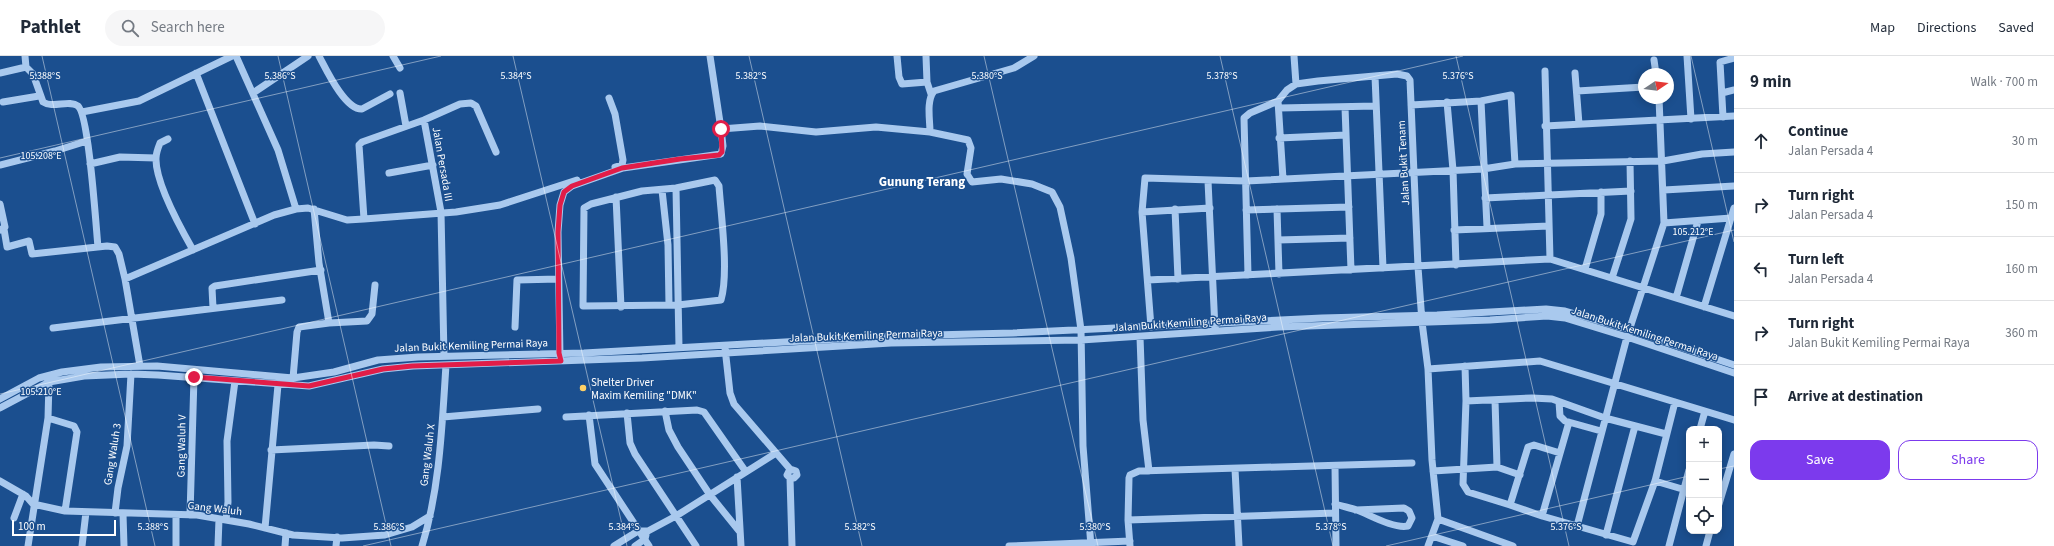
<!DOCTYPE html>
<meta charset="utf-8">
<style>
body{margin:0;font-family:"Source Sans 3",sans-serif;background:#f6f6f7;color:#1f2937}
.controls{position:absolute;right:12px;bottom:12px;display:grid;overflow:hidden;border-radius:8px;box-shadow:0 2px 10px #0003}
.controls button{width:36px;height:36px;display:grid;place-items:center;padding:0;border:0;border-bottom:1px solid #e0e1e3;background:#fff;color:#1f2937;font:20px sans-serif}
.compass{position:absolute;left:1638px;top:12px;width:36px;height:36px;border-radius:50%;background:#fff;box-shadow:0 2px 10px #0003;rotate:77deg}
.scale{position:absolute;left:12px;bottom:10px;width:104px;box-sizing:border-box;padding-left:4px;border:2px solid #fff;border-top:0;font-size:11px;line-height:14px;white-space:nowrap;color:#fff;-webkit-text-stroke:3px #1b4f8f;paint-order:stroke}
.stop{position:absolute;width:12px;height:12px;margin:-9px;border:3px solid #e11d48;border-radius:50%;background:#fff}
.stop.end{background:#e11d48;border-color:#fff;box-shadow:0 1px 4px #0008}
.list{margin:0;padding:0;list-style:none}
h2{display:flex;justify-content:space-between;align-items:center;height:52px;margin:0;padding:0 16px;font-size:17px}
h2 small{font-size:13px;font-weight:400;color:#747a83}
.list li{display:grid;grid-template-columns:26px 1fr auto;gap:12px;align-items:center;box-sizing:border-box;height:64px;padding:0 16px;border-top:1px solid #e0e1e3}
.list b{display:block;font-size:15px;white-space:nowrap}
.list p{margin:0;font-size:13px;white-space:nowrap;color:#747a83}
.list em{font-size:13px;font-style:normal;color:#747a83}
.actions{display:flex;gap:8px;padding:12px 16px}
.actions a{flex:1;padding:9px 0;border:1px solid #7c3aed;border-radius:12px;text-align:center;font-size:14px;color:#7c3aed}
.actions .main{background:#7c3aed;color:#fff}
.icon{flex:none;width:22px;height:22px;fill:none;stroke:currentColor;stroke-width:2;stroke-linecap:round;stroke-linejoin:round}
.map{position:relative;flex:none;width:1734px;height:490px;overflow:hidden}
header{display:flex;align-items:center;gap:24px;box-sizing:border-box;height:56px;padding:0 20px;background:#fff;border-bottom:1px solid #e0e1e3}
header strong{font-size:19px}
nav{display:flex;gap:22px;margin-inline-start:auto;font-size:14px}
.search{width:280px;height:36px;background:#f6f6f7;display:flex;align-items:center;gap:10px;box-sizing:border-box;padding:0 14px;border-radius:22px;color:#747a83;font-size:15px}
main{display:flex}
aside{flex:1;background:#fff}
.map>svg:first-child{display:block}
</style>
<header>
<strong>Pathlet</strong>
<div class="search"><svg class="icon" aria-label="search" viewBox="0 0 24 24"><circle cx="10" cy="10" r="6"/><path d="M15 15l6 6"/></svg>Search here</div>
<nav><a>Map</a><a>Directions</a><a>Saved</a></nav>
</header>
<main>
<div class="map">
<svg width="1734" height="490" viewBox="0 0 1734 490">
<rect width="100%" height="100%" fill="#1b4f8f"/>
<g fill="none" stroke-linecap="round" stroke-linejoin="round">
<path stroke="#a9c9ee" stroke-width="7" d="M 236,0 L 278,94 L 296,153
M 319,0 C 326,13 345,54 362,53 L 390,38
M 393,0 L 400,12
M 897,0 L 899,21 L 902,28 L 927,26
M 926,0 L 927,26 L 931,38
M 1294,0 L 1296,28
M 1687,0 L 1691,63
M 1654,4 L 1656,18
M 26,11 L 33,18 L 43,46 C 53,53 69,43 78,50 C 89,59 96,171 98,191
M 1545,15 L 1550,203
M 0,17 L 26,11 L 25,0
M 196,17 L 255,168
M 1575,17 L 1579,68
M 1375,20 L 1383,212
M 1577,35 L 1644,31
M 253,37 L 308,0
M 400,37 L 406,70
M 1722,37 L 1734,34
M 609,42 L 615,58 L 623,104 L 622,109 L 615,111
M 1659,42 L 1664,167 L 1627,281 L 1577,470 L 1633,486 L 1655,425 L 1675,346
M 1278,45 L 1287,34 L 1296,28 L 1318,25 L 1397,18 L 1407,20 L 1410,24 L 1418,211 L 1422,266 L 1428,313 L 1432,404 L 1438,463 L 1428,490
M 1481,45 L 1487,171
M 3,46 L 39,40
M 1447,46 L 1453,114 L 1456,209
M 1411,49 L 1481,45 L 1511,39 L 1515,108
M 1345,51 L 1351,214
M 1279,52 L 1376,50
M 82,56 L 139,45 L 232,0
M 1723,61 L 1720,6 L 1734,2
M 424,64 L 441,156 L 444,300
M 1545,70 L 1734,60
M 721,73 L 760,70 L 816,76 L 876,71 L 930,76 C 930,64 926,45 934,35 L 1014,12 L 1034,0
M 930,76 L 968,84 L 971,92 L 967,118 L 972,126 L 1001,123 L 1032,128 L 1052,136 L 1060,151 L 1071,202 L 1081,274 L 1083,390 L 1091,490
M 1279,82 L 1346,79
M 168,83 L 160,87 C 158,92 156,97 156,102 C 155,126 181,173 193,194
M 90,108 L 120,101 L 156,102
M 0,109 L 55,95 L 87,85
M 389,117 L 433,109
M 715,124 L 719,130 C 721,159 729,217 721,244 L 678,249 L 583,250 L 584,152 L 591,148 L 642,135 L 676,132 Z
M 1208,125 L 1215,273
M 676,132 L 679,291
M 662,134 L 668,189 L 669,249
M 1664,134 L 1734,130
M 616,141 L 621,251
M 1485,142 L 1631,135
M 0,148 L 5,171 L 0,174
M 314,153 L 319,207 L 329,267
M 1175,153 L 1178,223
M 1277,153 L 1279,218
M 1246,154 L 1349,151
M 1142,156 L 1210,152
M 364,163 L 456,156 L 500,149 L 577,124
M 1664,167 L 1731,162
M 4,173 L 7,191 L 29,185 L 32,198 L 107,190 L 115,191 L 119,198 L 125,223 L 140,310
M 1454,174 L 1549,170
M 1278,184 L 1350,182
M 1585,213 L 1601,158 L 1601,136
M 1248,219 L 1244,62 L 1250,57 L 1278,45 L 1283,123
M 1612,222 L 1631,163 L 1630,105
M 125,223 L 274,159 L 296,153 L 308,152 L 347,164 L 364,163 L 359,89 L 362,86 L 424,64 L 460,48 L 471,47 L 476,50 L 496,96
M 1148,224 L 1550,203 L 1734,260
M 1676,242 L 1698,165
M 1704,251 L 1734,152
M 213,252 L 212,232 L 215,230 L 321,214
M 515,271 L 517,224 L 558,223
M 1151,271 L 1142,156 L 1145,122 L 1246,125 L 1483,113 L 1515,108 L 1663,105 L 1702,98 L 1734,96
M 53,272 L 282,244
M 1140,281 L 1143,364 L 1149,415
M 725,292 L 730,337 L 734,348 L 790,413 L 796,415 L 797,419 L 794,422 L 790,422 L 787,419 L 790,413
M 560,301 L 558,176 L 560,149 L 564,136 L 572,130 L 623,112 L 721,98 L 723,90 L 721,73 L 710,0
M 1465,310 L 1466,345 L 1463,428 L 1468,436 L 1510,449 L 1528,391 L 1534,389 L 1560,397
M 1428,313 L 1540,305 L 1734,364
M 293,322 L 297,276 L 299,271 L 329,267 L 367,265 L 372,258 L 375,229
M 0,343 L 39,322 L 62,316 L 101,311 L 157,310 L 293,322 L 334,316 L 378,304 L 418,301 L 584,297 L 892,280 L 1013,277 L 1322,262 L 1437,259 L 1546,253 L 1565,255 L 1630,274 L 1734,309
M 1495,344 L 1497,411 L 1520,419
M 1466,345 L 1532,342 L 1552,343 L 1605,362 L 1666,378
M 1559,346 L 1560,360 L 1565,365 L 1601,375
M 0,352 L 49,326 L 84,320 L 131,318 L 158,319 L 309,330 L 383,313 L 413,310 L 642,302 L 891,287 L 1081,284 L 1278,271 L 1490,264 L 1547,260 L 1565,262 L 1627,281 L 1734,317
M 665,355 L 669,374 L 678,391 L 710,439 L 740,476
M 627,357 L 630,387 L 635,398 L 696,490
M 589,359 L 595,408 L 649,490
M 443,361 L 538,353
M 566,361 L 697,354 L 704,356 L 746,416
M 48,362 L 74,370 L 77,376 L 65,455
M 1700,373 L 1705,355
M 271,394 L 374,389 L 389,390
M 1335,410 L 1336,490
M 1235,413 L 1239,490
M 1433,415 L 1497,411
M 737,421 L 741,490
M 790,422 L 792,490
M 0,425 L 26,440 L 33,448 L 65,455 L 197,459 L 249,468 L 293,479 L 342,482 L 385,479 L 412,471 L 430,460
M 1655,425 L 1689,435
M 1335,448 C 1342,450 1350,452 1357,454 C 1370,459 1394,473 1408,470 L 1412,462 L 1409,455 L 1404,452 L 1356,454
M 1719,448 L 1734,398
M 1510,449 L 1542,460 L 1569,366
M 115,457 L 118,432 L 127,390 L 131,318
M 123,458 L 124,490
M 190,459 L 194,321
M 1542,460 L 1577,470
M 14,462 L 23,438
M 1438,463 L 1513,490
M 226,464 L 228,446 L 227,385 L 235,325
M 1128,464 L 1335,457
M 265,472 L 278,329
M 1606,479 L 1635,370
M 1432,480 L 1463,490
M 28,490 L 48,362 L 49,326
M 82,490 L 86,456
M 176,490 L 176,459
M 218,490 L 219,463
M 285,490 L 286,477
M 336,490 L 337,481
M 422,490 C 440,432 442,369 446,309
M 614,490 L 638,475 L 648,475 L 676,460 L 776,397
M 635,490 L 645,483 L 646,479
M 1009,490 L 1130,485
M 1130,490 L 1128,464 L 1129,422 L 1130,419 L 1139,415 L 1412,407
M 1669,490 L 1689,414
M 1706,490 L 1710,475"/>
</g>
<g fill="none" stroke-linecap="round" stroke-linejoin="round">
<path stroke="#e11d48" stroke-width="5" d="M 194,321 L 309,330 L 383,313 L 412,310 L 561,305 L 559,297 L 558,176 L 560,149 L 564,136 L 572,130 L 622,112 L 680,103 L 719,99 L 722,96 L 721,73"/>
</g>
<path fill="none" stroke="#fff" stroke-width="1" stroke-opacity="0.45" d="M 42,0 L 155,490M 278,0 L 391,490M 513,0 L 627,490M 749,0 L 862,490M 984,0 L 1098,490M 1220,0 L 1333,490M 1456,0 L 1569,490M 1691,0 L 1734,186M 0,102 L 441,0M 0,338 L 1463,0M 1719,413 L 1734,410M 363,490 L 1734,174M 1386,490 L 1689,420"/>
<circle fill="#ffd166" stroke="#1b4f8f" stroke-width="1.5" cx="583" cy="332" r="4"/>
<g text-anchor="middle" stroke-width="3" stroke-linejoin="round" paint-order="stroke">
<g font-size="11" fill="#fff" stroke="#1b4f8f">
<text transform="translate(1403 107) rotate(-93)" y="4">Jalan Bukit Tenam</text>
<text transform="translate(443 108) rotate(80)" y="4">Jalan Persada III</text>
<text transform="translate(1190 266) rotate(-4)" y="4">Jalan Bukit Kemiling Permai Raya</text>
<text transform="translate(1645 277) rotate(18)" y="4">Jalan Bukit Kemiling Permai Raya</text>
<text transform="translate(866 279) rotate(-2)" y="4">Jalan Bukit Kemiling Permai Raya</text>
<text transform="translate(471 289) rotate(-2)" y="4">Jalan Bukit Kemiling Permai Raya</text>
<text transform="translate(181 390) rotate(-89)" y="4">Gang Waluh V</text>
<text transform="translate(112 398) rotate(-81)" y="4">Gang Waluh 3</text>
<text transform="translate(427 399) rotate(-83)" y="4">Gang Waluh X</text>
<text transform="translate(215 452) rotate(7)" y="4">Gang Waluh</text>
</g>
<g font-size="11" fill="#fff" stroke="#1b4f8f" text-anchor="start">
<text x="591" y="330">Shelter Driver<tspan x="591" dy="13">Maxim Kemiling "DMK"</tspan></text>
</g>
<g font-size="13" font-weight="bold" fill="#fff" stroke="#1b4f8f">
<text x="922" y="130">Gunung Terang</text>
</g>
</g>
<g font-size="10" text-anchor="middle" fill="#fff" stroke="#1b4f8f" stroke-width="3" stroke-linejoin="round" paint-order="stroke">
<text x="45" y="23">5.388°S</text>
<text x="280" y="23">5.386°S</text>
<text x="516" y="23">5.384°S</text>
<text x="751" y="23">5.382°S</text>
<text x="987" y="23">5.380°S</text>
<text x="1222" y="23">5.378°S</text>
<text x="1458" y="23">5.376°S</text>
<text x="41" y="103">105.208°E</text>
<text x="1693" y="179">105.212°E</text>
<text x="41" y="339">105.210°E</text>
<text x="153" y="474">5.388°S</text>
<text x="389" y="474">5.386°S</text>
<text x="624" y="474">5.384°S</text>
<text x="860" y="474">5.382°S</text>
<text x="1095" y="474">5.380°S</text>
<text x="1331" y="474">5.378°S</text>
<text x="1566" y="474">5.376°S</text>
</g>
</svg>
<div class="controls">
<button>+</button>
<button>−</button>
<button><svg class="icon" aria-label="locate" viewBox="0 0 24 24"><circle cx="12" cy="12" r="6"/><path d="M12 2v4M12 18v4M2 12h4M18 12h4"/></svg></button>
</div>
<svg class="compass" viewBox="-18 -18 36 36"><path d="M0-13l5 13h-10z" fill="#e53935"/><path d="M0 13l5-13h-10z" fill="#747a83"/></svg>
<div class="scale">100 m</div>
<div class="stop" style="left:721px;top:73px"></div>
<div class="stop end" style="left:194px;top:321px"></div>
</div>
<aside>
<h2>9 min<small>Walk · 700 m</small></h2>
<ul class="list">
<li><svg class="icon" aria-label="ahead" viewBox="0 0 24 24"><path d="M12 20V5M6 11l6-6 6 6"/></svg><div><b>Continue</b><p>Jalan Persada 4</p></div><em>30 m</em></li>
<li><svg class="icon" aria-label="right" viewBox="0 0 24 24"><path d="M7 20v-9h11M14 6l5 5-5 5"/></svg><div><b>Turn right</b><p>Jalan Persada 4</p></div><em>150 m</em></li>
<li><svg class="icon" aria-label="left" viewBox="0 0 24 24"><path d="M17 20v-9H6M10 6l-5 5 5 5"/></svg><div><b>Turn left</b><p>Jalan Persada 4</p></div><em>160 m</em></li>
<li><svg class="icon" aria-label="right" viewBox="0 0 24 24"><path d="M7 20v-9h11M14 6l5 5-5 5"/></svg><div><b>Turn right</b><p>Jalan Bukit Kemiling Permai Raya</p></div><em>360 m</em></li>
<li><svg class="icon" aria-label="arrive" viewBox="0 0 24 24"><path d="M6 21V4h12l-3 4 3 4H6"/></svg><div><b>Arrive at destination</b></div></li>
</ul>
<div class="actions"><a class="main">Save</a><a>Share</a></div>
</aside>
</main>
